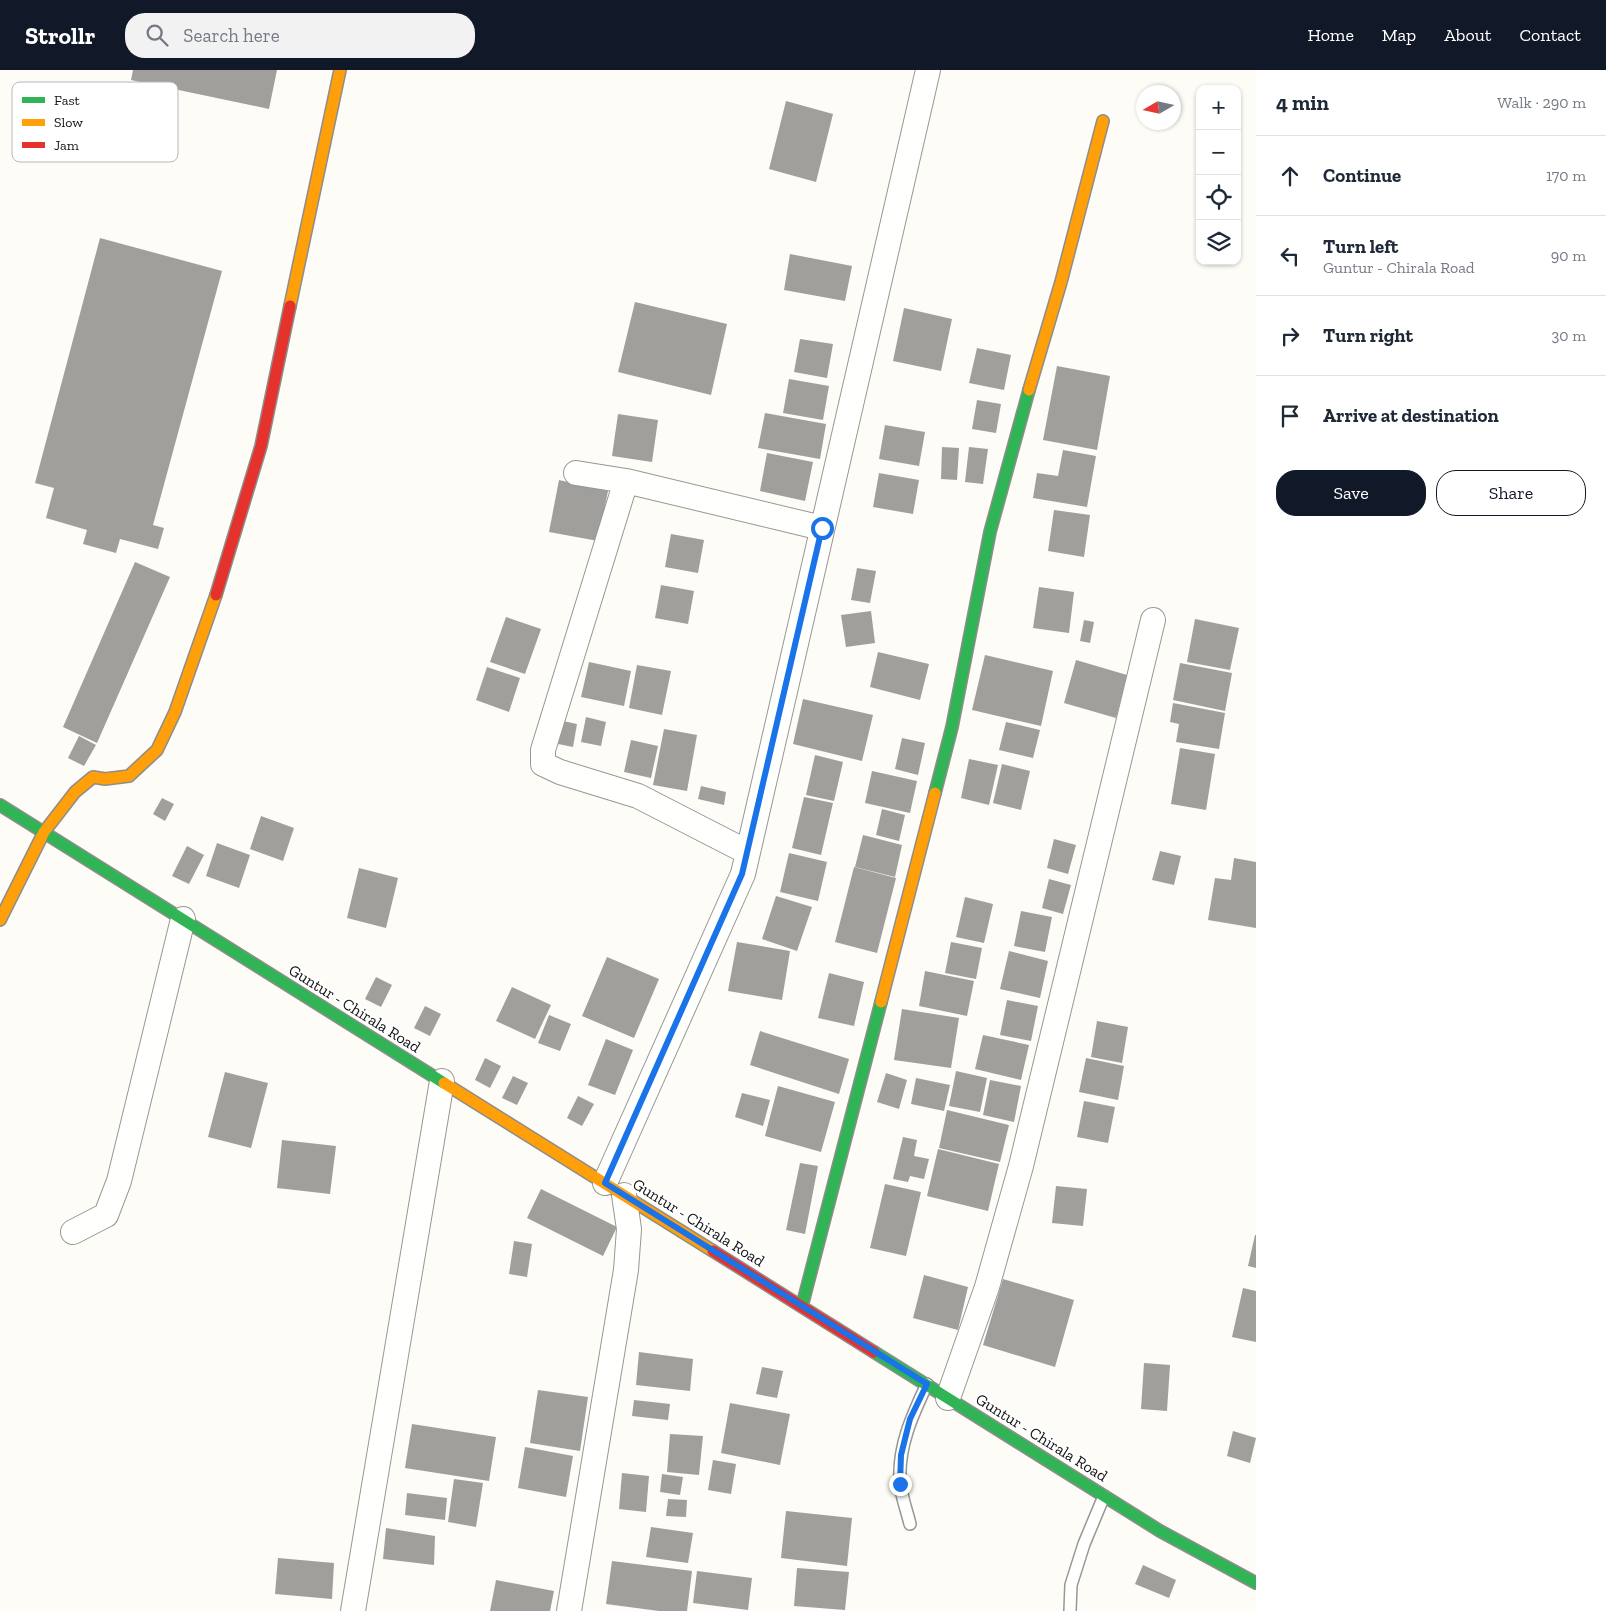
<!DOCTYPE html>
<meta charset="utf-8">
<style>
body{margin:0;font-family:"Zilla Slab",serif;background:#f2f2f3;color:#1f2937}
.controls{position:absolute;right:15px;top:15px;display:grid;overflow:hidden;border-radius:10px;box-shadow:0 1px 4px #0004}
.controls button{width:45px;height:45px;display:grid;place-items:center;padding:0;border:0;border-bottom:1px solid #e0e1e3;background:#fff;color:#1f2937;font:25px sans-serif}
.compass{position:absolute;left:1136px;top:15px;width:45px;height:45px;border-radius:50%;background:#fff;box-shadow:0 1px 4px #0004;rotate:261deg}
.stop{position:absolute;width:15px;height:15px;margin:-11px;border:4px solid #1a73e8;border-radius:50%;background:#fff}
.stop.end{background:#1a73e8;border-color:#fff;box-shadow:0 1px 5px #0008}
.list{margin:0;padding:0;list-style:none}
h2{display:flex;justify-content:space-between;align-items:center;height:65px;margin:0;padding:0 20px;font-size:21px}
h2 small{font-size:16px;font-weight:400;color:#747a83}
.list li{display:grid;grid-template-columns:32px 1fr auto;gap:15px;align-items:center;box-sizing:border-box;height:80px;padding:0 20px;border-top:1px solid #e0e1e3}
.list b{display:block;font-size:19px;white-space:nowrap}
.list p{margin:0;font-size:16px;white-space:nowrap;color:#747a83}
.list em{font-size:16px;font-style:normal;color:#747a83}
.actions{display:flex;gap:10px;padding:15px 20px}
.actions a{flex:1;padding:11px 0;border:1px solid #111827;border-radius:20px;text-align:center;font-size:18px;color:#111827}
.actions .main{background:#111827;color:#fff}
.icon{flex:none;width:28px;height:28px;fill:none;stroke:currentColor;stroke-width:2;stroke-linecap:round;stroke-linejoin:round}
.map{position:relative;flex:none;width:1256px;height:1541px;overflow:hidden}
header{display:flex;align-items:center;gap:30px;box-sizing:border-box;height:70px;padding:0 25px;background:#111827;color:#fff}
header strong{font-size:24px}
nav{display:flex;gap:28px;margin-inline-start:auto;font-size:18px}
.search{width:350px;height:45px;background:#f2f2f3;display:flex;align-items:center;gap:12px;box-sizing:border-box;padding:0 18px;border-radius:20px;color:#747a83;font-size:19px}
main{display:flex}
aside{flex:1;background:#fff}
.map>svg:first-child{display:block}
</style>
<header>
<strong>Strollr</strong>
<div class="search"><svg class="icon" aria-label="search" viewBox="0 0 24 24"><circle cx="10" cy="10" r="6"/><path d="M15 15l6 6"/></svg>Search here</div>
<nav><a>Home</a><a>Map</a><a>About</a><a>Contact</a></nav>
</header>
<main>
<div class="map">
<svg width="1256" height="1541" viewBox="0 0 1256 1541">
<rect width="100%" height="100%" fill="#fdfcf7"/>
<path fill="#a19f9c" d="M 133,0 L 277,0 L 269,39 L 131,10 Z
M 786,31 L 833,44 L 816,112 L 769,99 Z
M 100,168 L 222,201 L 153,455 L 164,458 L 158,479 L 120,469 L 116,483 L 83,474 L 87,460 L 46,448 L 54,418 L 35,413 Z
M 790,184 L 852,196 L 845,231 L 784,220 Z
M 635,232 L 727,254 L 711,325 L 618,302 Z
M 904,238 L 952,249 L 941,301 L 893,291 Z
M 800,269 L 833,274 L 827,308 L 794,302 Z
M 977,278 L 1011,285 L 1004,320 L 969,313 Z
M 1057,296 L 1110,306 L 1097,380 L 1043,370 Z
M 789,309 L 829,316 L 823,350 L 783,343 Z
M 977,330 L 1001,334 L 996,363 L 972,359 Z
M 765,343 L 826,354 L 820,389 L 758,378 Z
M 618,344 L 658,350 L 652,392 L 612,386 Z
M 885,355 L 925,362 L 919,396 L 879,389 Z
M 942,377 L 959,378 L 957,410 L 941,409 Z
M 969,377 L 988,379 L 983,414 L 965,412 Z
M 1063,380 L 1096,386 L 1087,437 L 1033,428 L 1037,403 L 1058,406 Z
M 767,383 L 813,392 L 805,431 L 760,421 Z
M 879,403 L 919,410 L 913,444 L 873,437 Z
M 559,410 L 608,421 L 598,471 L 549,462 Z
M 1054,440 L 1090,445 L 1084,487 L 1048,481 Z
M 671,464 L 704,470 L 698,503 L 665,497 Z
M 135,492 L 170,507 L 97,673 L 63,657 Z
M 857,498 L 876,501 L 870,533 L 851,530 Z
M 661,515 L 694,521 L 688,554 L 655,548 Z
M 1039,517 L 1074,522 L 1069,563 L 1033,558 Z
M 871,541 L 875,573 L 846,577 L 841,545 Z
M 506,547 L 541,559 L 525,604 L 490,592 Z
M 1195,549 L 1239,558 L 1230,600 L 1187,592 Z
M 1084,550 L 1094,552 L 1090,573 L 1080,571 Z
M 878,582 L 929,594 L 920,630 L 870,617 Z
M 985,585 L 1053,601 L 1041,656 L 972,640 Z
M 1076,590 L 1127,605 L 1116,648 L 1064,633 Z
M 589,592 L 631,601 L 624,636 L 581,627 Z
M 1180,593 L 1232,603 L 1225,641 L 1173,630 Z
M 637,595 L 671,601 L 662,645 L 629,638 Z
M 487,597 L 520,608 L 509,642 L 476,630 Z
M 803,629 L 873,645 L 862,691 L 793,674 Z
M 1173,633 L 1225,643 L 1219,679 L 1176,672 L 1179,654 L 1170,652 Z
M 586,647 L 606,652 L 601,676 L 581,672 Z
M 563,651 L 577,654 L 573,677 L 558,674 Z
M 1006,652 L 1040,660 L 1033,688 L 999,680 Z
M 664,659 L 697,665 L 687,721 L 653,715 Z
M 79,666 L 96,675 L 84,696 L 68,688 Z
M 902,668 L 925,673 L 918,705 L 895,699 Z
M 631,670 L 658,676 L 651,708 L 624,702 Z
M 1180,678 L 1215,684 L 1206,740 L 1171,734 Z
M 815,685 L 843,692 L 834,731 L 806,725 Z
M 969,689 L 998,695 L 989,735 L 961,728 Z
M 1002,694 L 1030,701 L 1021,740 L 993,733 Z
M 872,701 L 917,711 L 910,743 L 865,733 Z
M 701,716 L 726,722 L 724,735 L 698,729 Z
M 804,727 L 833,733 L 821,785 L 792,778 Z
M 162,728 L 174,734 L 165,751 L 153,744 Z
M 882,739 L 905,745 L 899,771 L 876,765 Z
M 261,746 L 294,758 L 283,791 L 250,779 Z
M 863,765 L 902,775 L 895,807 L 855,797 Z
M 1054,769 L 1076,775 L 1068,804 L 1047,798 Z
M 217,773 L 250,785 L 239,818 L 206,806 Z
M 187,776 L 204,785 L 189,814 L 172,806 Z
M 1160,781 L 1181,786 L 1174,815 L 1152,810 Z
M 789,783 L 827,792 L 818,831 L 780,822 Z
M 1234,788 L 1256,792 L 1256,858 L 1208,850 L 1215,808 L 1231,810 Z
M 854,797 L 896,808 L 877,883 L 835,872 Z
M 359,798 L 398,808 L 386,858 L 347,848 Z
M 1049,809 L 1071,815 L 1063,844 L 1042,838 Z
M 776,826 L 812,837 L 797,881 L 762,869 Z
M 965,827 L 993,834 L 984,873 L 956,867 Z
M 1021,841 L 1052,847 L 1045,882 L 1014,876 Z
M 737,872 L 790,881 L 782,930 L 728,921 Z
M 951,872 L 982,878 L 976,909 L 945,903 Z
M 1009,881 L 1048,891 L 1040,928 L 1000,919 Z
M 607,887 L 659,909 L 634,968 L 582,946 Z
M 925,901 L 974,911 L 967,946 L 919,936 Z
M 829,903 L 864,912 L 854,956 L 818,948 Z
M 376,907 L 392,915 L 381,937 L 365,929 Z
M 512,917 L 551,935 L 535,969 L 496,951 Z
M 1007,930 L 1038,936 L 1031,971 L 1000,965 Z
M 425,936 L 441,944 L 430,966 L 414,958 Z
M 902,939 L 959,948 L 951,998 L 894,990 Z
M 549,945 L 571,954 L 560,981 L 538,973 Z
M 1097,951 L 1128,957 L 1122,993 L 1091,987 Z
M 760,961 L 849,989 L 839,1024 L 750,995 Z
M 983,965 L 1029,975 L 1021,1010 L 975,999 Z
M 606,969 L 633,980 L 615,1025 L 588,1015 Z
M 485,988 L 501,996 L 490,1018 L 475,1010 Z
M 1086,988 L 1124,996 L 1118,1030 L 1079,1022 Z
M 956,1001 L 987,1008 L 980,1042 L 949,1036 Z
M 225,1002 L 268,1013 L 251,1078 L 208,1067 Z
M 886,1003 L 907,1010 L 899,1039 L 877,1032 Z
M 513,1006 L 528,1013 L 517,1035 L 502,1028 Z
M 916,1008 L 950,1015 L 944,1041 L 911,1034 Z
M 990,1010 L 1021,1016 L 1014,1052 L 983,1045 Z
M 778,1016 L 835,1032 L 821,1082 L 765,1066 Z
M 742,1023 L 770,1030 L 763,1056 L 735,1047 Z
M 578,1026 L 594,1034 L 582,1056 L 567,1048 Z
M 1084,1031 L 1115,1037 L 1108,1073 L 1077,1067 Z
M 947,1040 L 1009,1055 L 1000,1092 L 939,1078 Z
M 903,1067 L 917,1070 L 914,1086 L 929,1089 L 924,1109 L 910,1106 L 908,1112 L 893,1109 Z
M 282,1070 L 336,1076 L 330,1124 L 277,1118 Z
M 938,1079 L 999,1094 L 988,1141 L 927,1126 Z
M 800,1093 L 818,1096 L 805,1164 L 786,1160 Z
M 885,1114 L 921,1122 L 906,1186 L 870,1178 Z
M 1056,1116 L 1087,1119 L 1083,1156 L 1052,1153 Z
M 541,1119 L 617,1157 L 603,1186 L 527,1148 Z
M 1255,1165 L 1256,1165 L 1256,1198 L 1248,1196 Z
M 514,1171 L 532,1174 L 527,1207 L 509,1204 Z
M 924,1205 L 968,1217 L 958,1260 L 913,1248 Z
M 1003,1209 L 1074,1230 L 1055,1297 L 983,1275 Z
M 1243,1218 L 1256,1221 L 1256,1272 L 1232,1267 Z
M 639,1282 L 693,1289 L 690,1321 L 636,1315 Z
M 1144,1293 L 1170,1295 L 1167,1341 L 1141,1339 Z
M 762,1297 L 783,1301 L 777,1328 L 756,1324 Z
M 538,1320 L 588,1327 L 580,1381 L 530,1373 Z
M 634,1330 L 670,1334 L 668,1350 L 632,1346 Z
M 730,1333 L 790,1344 L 780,1395 L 721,1383 Z
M 412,1354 L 496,1367 L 489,1411 L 405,1398 Z
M 1233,1361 L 1256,1368 L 1250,1393 L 1227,1386 Z
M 670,1364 L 703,1366 L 699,1405 L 667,1402 Z
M 525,1377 L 573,1386 L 566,1427 L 518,1418 Z
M 713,1390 L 736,1394 L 731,1424 L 708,1420 Z
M 622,1403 L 649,1406 L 646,1442 L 619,1439 Z
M 662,1404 L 683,1407 L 680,1425 L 660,1422 Z
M 454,1409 L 483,1413 L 476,1457 L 448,1452 Z
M 407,1423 L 447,1428 L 445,1450 L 405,1445 Z
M 668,1429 L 687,1430 L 686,1447 L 666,1446 Z
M 786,1441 L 852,1448 L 847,1496 L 781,1488 Z
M 651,1457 L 693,1463 L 688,1493 L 646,1487 Z
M 386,1458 L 435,1466 L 434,1495 L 383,1489 Z
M 278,1488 L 334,1493 L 332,1529 L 275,1524 Z
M 612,1491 L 692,1501 L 687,1541 L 659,1541 L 606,1534 Z
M 1143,1495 L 1176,1510 L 1169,1528 L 1135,1514 Z
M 797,1498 L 849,1502 L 845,1540 L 794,1536 Z
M 697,1501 L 752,1508 L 748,1540 L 693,1533 Z
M 496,1510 L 554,1521 L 550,1541 L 490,1541 Z"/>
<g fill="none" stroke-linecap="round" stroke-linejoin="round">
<defs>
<path id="lane" d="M 910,1454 C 907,1441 901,1426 900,1412 C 898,1376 912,1346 927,1314
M 1070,1541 L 1071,1515 L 1084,1474 L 1104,1426"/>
<path id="street" d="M 576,403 L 626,411 L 822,458
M 626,411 L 543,680 L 543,694 L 560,702 L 638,726 L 747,782
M 605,1113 L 743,804 L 928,0
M 73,1162 L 106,1145 L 119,1111 L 183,849
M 948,1328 L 987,1217 L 1021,1096 L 1153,550
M 353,1541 L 442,1011
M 569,1541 L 626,1200 L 629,1159 L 624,1125"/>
<path id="fast" d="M 935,723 L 952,657 L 990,462 L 1029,320
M 0,735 L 444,1013
M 802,1236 L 881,932
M 874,1282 L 1160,1461 L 1256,1513"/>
<path id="slow" d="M 290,236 L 340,0
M 1029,320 L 1061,212 L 1103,51
M 0,850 L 44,762 L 75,722 L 93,707 L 105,709 L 129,706 L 157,680 L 175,642 L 216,525
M 881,932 L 935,723
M 444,1013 L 713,1181"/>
<path id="jam" d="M 216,525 L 261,376 L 290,236
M 713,1181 L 874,1282"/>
</defs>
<use href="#lane" stroke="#979795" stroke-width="14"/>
<use href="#street" stroke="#979795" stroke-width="26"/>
<use href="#fast" stroke="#8e8d8b" stroke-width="14"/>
<use href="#slow" stroke="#8e8d8b" stroke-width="14"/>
<use href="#jam" stroke="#8e8d8b" stroke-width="14"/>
<use href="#lane" stroke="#fffffe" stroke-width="11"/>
<use href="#street" stroke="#fffffe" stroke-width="24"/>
<use href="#fast" stroke="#30b455" stroke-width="11"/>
<use href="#slow" stroke="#ff9f0a" stroke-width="11"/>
<use href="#jam" stroke="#e5322d" stroke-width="11"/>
</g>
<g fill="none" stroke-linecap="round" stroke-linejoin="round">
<path stroke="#1a73e8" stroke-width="6" d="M 822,458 L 742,804 L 605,1113 L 927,1314 L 910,1349 L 901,1385 L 900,1414"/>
</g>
<g text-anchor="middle" stroke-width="5" stroke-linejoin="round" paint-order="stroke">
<g font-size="16" fill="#111" stroke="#fff">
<text transform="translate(355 938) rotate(32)" y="6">Guntur - Chirala Road</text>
<text transform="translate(699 1152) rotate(32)" y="6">Guntur - Chirala Road</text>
<text transform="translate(1042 1367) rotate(32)" y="6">Guntur - Chirala Road</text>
</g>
</g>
<rect x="12" y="12" width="166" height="80" rx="8" fill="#fff" stroke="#b8b8b8" stroke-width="1"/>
<rect x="22" y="27" width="23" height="6" fill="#30b455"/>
<rect x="22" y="49" width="23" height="7" fill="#ff9f0a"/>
<rect x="22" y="72" width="23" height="6" fill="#e5322d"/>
<g font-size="14" fill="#111">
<text x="54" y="35">Fast</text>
<text x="54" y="57">Slow</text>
<text x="54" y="80">Jam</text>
</g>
</svg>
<div class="controls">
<button>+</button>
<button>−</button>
<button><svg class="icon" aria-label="locate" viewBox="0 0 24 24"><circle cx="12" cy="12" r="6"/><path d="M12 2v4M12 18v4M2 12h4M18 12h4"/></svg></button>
<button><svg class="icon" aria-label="layers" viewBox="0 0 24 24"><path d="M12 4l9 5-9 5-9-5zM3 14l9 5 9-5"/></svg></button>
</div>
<svg class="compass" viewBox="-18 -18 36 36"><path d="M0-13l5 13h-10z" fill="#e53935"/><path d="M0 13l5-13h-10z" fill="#747a83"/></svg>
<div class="stop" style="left:822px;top:458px"></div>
<div class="stop end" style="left:900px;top:1414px"></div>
</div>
<aside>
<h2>4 min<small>Walk · 290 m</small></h2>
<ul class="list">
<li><svg class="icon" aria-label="ahead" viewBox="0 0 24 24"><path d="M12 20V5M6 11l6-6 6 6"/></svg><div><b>Continue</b></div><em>170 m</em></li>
<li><svg class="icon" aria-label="left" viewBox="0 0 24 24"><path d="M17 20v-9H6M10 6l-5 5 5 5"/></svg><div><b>Turn left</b><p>Guntur - Chirala Road</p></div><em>90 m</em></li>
<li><svg class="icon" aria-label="right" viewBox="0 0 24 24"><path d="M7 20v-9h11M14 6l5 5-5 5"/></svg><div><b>Turn right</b></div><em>30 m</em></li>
<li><svg class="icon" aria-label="arrive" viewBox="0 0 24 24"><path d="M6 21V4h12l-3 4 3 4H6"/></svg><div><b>Arrive at destination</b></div></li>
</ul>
<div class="actions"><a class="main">Save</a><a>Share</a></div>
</aside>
</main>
